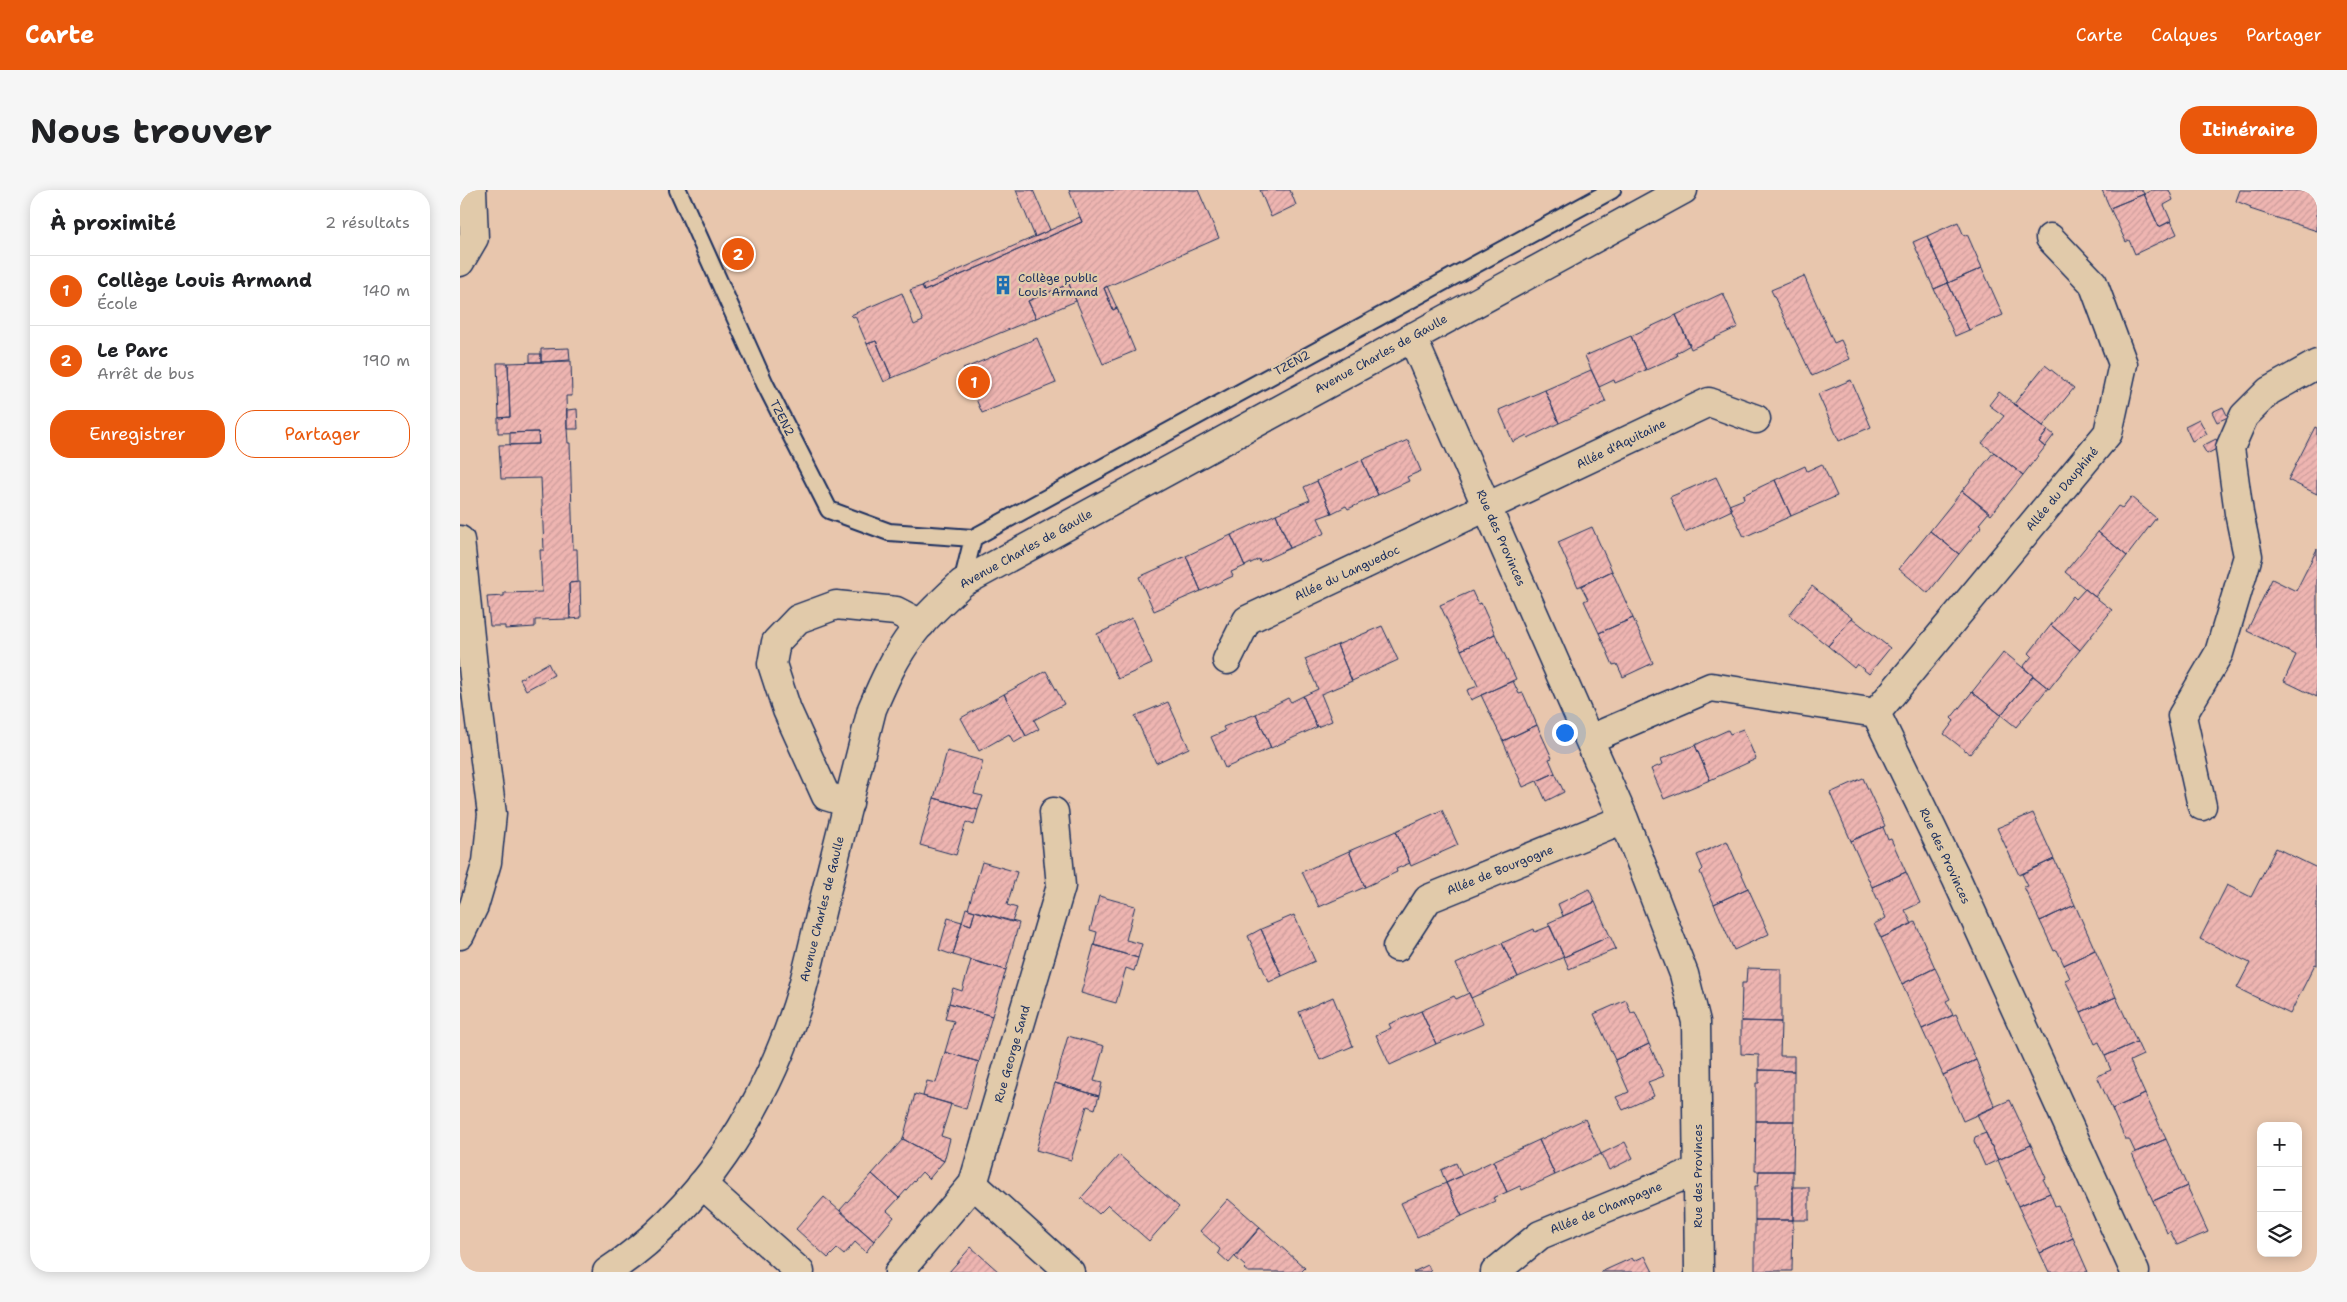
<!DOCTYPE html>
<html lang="fr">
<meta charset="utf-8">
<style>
body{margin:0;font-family:"Shantell Sans",sans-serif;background:#f6f6f6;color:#202124}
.controls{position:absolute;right:15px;bottom:15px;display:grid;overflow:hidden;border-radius:10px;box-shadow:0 2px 12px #0003}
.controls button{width:45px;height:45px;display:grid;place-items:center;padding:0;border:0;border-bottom:1px solid #e0e0e0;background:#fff;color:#202124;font:25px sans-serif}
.you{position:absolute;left:1104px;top:542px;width:18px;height:18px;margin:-12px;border:4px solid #fff;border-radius:50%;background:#1a73e8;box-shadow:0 0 0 8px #1a73e833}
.badge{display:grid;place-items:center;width:32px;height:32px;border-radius:50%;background:#ea580c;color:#fff;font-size:16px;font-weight:700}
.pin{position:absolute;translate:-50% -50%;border:2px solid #fff;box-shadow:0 1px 5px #0006}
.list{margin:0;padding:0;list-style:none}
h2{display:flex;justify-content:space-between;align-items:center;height:65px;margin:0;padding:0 20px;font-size:21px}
h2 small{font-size:16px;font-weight:400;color:#757577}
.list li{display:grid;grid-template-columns:32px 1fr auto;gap:15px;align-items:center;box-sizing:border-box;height:70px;padding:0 20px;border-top:1px solid #e0e0e0}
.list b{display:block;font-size:19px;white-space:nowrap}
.list p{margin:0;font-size:16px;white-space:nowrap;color:#757577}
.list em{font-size:16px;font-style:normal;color:#757577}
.actions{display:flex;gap:10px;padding:15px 20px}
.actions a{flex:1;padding:11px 0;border:1px solid #ea580c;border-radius:20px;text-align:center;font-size:18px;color:#ea580c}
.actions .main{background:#ea580c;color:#fff}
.icon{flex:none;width:28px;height:28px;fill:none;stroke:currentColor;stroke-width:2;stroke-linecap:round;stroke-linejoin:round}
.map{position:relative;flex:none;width:1857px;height:1082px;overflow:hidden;border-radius:20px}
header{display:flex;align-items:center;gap:30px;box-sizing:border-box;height:70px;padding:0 25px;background:#ea580c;color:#fff}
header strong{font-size:24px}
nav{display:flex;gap:28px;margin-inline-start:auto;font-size:18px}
.intro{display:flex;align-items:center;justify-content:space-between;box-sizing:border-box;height:120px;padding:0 30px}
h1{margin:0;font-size:35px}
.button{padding:12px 22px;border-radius:20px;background:#ea580c;color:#fff;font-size:18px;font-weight:700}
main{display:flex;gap:30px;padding:0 30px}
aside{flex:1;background:#fff;border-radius:20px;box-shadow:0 2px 12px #0003}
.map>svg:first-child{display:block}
</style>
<header>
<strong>Carte</strong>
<nav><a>Carte</a><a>Calques</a><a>Partager</a></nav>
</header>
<div class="intro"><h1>Nous trouver</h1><a class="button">Itinéraire</a></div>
<main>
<aside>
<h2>À proximité<small>2 résultats</small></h2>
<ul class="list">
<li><span class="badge">1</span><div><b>Collège Louis Armand</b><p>École</p></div><em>140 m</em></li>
<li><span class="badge">2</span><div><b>Le Parc</b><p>Arrêt de bus</p></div><em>190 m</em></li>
</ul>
<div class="actions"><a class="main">Enregistrer</a><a>Partager</a></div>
</aside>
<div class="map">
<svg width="1857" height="1082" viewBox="0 0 1857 1082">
<defs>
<pattern id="building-hatch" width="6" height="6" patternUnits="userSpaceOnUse" patternTransform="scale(1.25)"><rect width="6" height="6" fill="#eeb5b1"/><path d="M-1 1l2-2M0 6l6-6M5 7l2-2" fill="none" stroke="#cc9c9b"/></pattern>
</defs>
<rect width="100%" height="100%" fill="#e8c6ad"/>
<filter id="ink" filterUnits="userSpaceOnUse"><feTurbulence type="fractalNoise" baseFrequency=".02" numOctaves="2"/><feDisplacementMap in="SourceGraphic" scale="10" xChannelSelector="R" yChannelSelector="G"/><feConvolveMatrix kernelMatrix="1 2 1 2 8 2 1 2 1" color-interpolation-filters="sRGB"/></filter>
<g filter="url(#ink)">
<path fill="url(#building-hatch)" stroke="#1b2f5e" d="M 556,0 L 573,0 L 590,40 L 575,47 Z
M 609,0 L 738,0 L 759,48 L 644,98 L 653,120 L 657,118 L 675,161 L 643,174 L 609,94 L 568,111 L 576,128 L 432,188 L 416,151 L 407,154 L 395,126 L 393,127 L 391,125 L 442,103 L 454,135 L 463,131 L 450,100 L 462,96 L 464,101 L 622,32 Z
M 800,0 L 830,0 L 836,15 L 811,27 Z
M 1642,0 L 1682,0 L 1684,4 L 1650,18 Z
M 1692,0 L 1709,0 L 1713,10 L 1704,15 L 1711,31 L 1699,37 L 1684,4 Z
M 1780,0 L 1857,1 L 1857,41 L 1790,19 L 1791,17 L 1776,11 Z
M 1684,4 L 1699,37 L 1711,31 L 1717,44 L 1675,64 L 1669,50 L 1666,52 L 1650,18 Z
M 620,27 L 622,32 L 464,101 L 462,96 Z
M 1498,32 L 1504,46 L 1507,44 L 1522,78 L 1488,93 L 1467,46 Z
M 1467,46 L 1488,93 L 1474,99 L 1453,52 Z
M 1522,78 L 1543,125 L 1509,140 L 1488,93 Z
M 1344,86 L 1374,153 L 1381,150 L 1390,169 L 1352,186 L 1311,100 Z
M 1488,93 L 1509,140 L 1495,146 L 1474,99 Z
M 609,94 L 616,111 L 576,128 L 568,111 Z
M 647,96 L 657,118 L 653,120 L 644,98 Z
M 1263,103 L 1278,137 L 1231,159 L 1216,125 Z
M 1216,125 L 1230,155 L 1216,163 L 1217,166 L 1186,180 L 1171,146 Z
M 1171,146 L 1186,180 L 1155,193 L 1154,190 L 1139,197 L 1125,166 Z
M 577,148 L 596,193 L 522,223 L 503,179 Z
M 416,151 L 432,188 L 424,192 L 407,154 Z
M 109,158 L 110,170 L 81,172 L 81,159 Z
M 70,164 L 81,164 L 81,172 L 70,172 Z
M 111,171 L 112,206 L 106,206 L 107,239 L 108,253 L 110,253 L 113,359 L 117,359 L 118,392 L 109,393 L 110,429 L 75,430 L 75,437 L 45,439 L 45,436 L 30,436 L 27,407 L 44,406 L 44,403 L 82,402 L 80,360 L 84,360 L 81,288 L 41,289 L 39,255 L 79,254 L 78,242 L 38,243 L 38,228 L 50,227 L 48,173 Z
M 37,173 L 48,173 L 50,227 L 39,228 Z
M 1585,175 L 1614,198 L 1583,236 L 1554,214 Z
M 1131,180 L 1146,212 L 1099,233 L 1085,200 Z
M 1391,190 L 1411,237 L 1379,251 L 1358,204 Z
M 1085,200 L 1099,233 L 1068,248 L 1067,245 L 1053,252 L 1039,220 Z
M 1539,202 L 1588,240 L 1579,252 L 1585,257 L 1563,285 L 1522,253 L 1544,226 L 1529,215 Z
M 1763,217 L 1768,227 L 1757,232 L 1752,222 Z
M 117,219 L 118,239 L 107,239 L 107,220 Z
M 1739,229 L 1747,244 L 1732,251 L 1725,236 Z
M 1855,237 L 1857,238 L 1857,304 L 1828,290 Z
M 1588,240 L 1594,245 L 1585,257 L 1579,252 Z
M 78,242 L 79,254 L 50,255 L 50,243 Z
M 1756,249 L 1760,257 L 1747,264 L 1742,256 Z
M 948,250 L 961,281 L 947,287 L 949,291 L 918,305 L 902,270 Z
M 1534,262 L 1563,285 L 1531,325 L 1502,301 Z
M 902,270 L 918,305 L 888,319 L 886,316 L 872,323 L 857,291 Z
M 1362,274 L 1377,306 L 1331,326 L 1315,290 L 1345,276 L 1347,281 Z
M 1256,287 L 1272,320 L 1225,342 L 1210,307 Z
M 1315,290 L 1331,326 L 1284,347 L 1269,315 L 1284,309 L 1283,305 Z
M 857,291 L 872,323 L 858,328 L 865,343 L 830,358 L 816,324 L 850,310 L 844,297 Z
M 1502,301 L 1529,322 L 1519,334 L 1522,336 L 1499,364 L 1470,341 Z
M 1671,307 L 1696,328 L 1667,366 L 1638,342 L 1658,316 L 1662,318 Z
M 816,324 L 830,358 L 800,372 L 799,369 L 785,376 L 771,345 Z
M 1132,337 L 1152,381 L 1118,397 L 1098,352 Z
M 1470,341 L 1499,364 L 1468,403 L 1439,379 Z
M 1638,342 L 1667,366 L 1635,407 L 1605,382 Z
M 771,345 L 785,376 L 771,382 L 773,386 L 741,401 L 726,366 Z
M 1857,359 L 1857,507 L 1824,491 L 1836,465 L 1787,441 L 1812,389 L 1836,401 Z
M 726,366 L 741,401 L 694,421 L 679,387 Z
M 1152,381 L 1173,428 L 1139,443 L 1124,411 L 1128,409 L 1121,396 Z
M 120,392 L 121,428 L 110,429 L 109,393 Z
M 1352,396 L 1392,428 L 1368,456 L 1329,425 Z
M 1625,399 L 1652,420 L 1620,460 L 1591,435 L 1613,406 L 1616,409 Z
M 1012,401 L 1018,414 L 1021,413 L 1035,444 L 1001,460 L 980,415 Z
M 672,428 L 692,474 L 658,489 L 637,444 Z
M 1173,428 L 1193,473 L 1163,487 L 1157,474 L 1153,475 L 1139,443 Z
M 1392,428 L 1430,458 L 1409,484 L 1397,474 L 1394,478 L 1368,456 Z
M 1591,435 L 1620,460 L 1589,499 L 1563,477 L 1572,466 L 1569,463 Z
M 922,436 L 938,470 L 892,491 L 877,455 Z
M 1035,444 L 1056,489 L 1011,510 L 1007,500 L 1018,496 L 1001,460 Z
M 877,455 L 892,491 L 861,504 L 872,531 L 857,537 L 843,506 L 858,499 L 845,469 Z
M 1544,462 L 1573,486 L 1541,525 L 1512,502 Z
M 88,473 L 94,485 L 66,500 L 60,489 Z
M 586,481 L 604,514 L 574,530 L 579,539 L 566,546 L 544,504 Z
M 1573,486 L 1588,498 L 1556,537 L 1541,525 Z
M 1053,491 L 1059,504 L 1063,503 L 1077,535 L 1043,551 L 1021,505 Z
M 1512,502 L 1541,525 L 1510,564 L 1484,544 L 1494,531 L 1491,528 Z
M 544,504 L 566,546 L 554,553 L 549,544 L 519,561 L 501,528 Z
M 843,506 L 857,537 L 811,558 L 796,524 L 828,508 L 831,512 Z
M 708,512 L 729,558 L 696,573 L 675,526 Z
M 796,524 L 811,558 L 765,578 L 751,547 L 765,541 L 763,537 Z
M 1077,535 L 1092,568 L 1089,569 L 1095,583 L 1063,597 L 1043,551 Z
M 1283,539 L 1296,569 L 1250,590 L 1235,555 L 1268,540 L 1270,544 Z
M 1235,555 L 1250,590 L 1204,609 L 1191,579 L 1203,574 L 1201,569 Z
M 487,561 L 523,571 L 514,604 L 523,606 L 518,620 L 474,608 Z
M 1095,583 L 1104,602 L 1086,611 L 1077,591 Z
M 1403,588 L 1425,636 L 1391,651 L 1370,603 Z
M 474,608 L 518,620 L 514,635 L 506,632 L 496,665 L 460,655 Z
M 982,620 L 998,655 L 951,676 L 936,641 Z
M 1573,623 L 1594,669 L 1559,685 L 1537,638 Z
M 1423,637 L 1428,650 L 1431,649 L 1446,682 L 1412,697 L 1391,651 Z
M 936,641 L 950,673 L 936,679 L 937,682 L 905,697 L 889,661 Z
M 1267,651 L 1288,698 L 1254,714 L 1240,682 L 1243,679 L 1237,665 Z
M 1816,658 L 1857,678 L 1857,775 L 1855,774 L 1830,824 L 1777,798 L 1790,773 L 1740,749 L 1767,695 L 1791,707 Z
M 889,661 L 905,697 L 859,717 L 842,682 Z
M 1594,669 L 1615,715 L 1580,731 L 1564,697 L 1568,696 L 1562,684 Z
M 522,672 L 557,682 L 547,715 L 557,718 L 552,732 L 508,719 Z
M 1446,682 L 1460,713 L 1445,720 L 1452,734 L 1421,748 L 1414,734 L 1426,728 L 1412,697 Z
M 1288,698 L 1309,744 L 1274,760 L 1254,714 Z
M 1129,699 L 1135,712 L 1103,726 L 1098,714 Z
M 639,706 L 675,716 L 666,750 L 682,754 L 678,768 L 634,755 L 637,742 L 630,740 Z
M 1135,712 L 1150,746 L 1104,767 L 1088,733 Z
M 1615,715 L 1635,760 L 1604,775 L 1597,760 L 1594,761 L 1580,731 Z
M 506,718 L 515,721 L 511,735 L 502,732 Z
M 515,721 L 559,733 L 546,780 L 493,765 L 502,732 L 511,735 Z
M 834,725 L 855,771 L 822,786 L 801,739 Z
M 488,728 L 502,732 L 493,765 L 479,760 Z
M 1455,732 L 1475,778 L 1442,794 L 1421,748 Z
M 1090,736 L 1104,767 L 1058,787 L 1042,753 L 1074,739 L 1075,742 Z
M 801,739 L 822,786 L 809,792 L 788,746 Z
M 1150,746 L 1156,759 L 1109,779 L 1104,767 Z
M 1042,753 L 1058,787 L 1011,808 L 996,774 Z
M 634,755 L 678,768 L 674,781 L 666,778 L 656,813 L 621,803 Z
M 1635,760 L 1656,807 L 1621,822 L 1605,790 L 1610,788 L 1604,775 Z
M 511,770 L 546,780 L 532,826 L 489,813 L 493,798 L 502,801 Z
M 1287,778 L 1321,779 L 1321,832 L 1281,831 L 1282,793 L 1286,793 Z
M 1475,778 L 1490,809 L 1486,811 L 1493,825 L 1462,839 L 1442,794 Z
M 1009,803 L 1023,834 L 976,854 L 961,821 L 994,806 L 996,809 Z
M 873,807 L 893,856 L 860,870 L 839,822 Z
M 1656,807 L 1677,852 L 1645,866 L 1639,852 L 1635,854 L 1621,822 Z
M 1166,810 L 1171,823 L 1175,822 L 1189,854 L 1155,870 L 1134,824 Z
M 489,813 L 532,826 L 519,872 L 485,862 L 494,831 L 485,829 Z
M 961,821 L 976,854 L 930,875 L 916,845 L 931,838 L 929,834 Z
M 1496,824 L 1516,870 L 1483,885 L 1462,839 Z
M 1281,831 L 1321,832 L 1320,866 L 1334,866 L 1334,881 L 1299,880 L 1299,865 L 1281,864 Z
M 608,846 L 644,856 L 634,891 L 642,893 L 639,906 L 595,893 Z
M 1677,852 L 1683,865 L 1670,871 L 1685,904 L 1652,919 L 1637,886 L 1651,880 L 1645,866 Z
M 1189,854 L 1204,886 L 1188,892 L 1194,906 L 1163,920 L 1156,907 L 1169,902 L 1155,870 Z
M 485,862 L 519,872 L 506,919 L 463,906 L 467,891 L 476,893 Z
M 1516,870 L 1535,917 L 1503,931 L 1483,885 Z
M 1299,880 L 1334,881 L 1334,931 L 1296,931 L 1296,893 L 1299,893 Z
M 595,893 L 639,906 L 635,919 L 627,916 L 611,970 L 576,960 Z
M 455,904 L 491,914 L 481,946 L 490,949 L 484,971 L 443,949 Z
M 1685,904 L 1706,949 L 1675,962 L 1669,949 L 1665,949 L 1652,919 Z
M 1550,910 L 1571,955 L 1538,970 L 1517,924 Z
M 1125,929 L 1141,964 L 1095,985 L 1079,950 Z
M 1296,931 L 1334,931 L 1333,981 L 1295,981 Z
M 1526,943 L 1538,970 L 1525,976 L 1514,951 L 1515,947 Z
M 443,949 L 484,971 L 469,989 L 462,982 L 439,1008 L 412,984 Z
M 1706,949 L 1727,996 L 1693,1011 L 1672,964 Z
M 1079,950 L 1095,985 L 1062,1000 L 1060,996 L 1047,1002 L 1033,971 Z
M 1165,952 L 1173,968 L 1149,980 L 1141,964 Z
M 1571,955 L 1586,988 L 1583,989 L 1590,1003 L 1558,1016 L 1538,970 Z
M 659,965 L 719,1017 L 689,1051 L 648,1015 L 639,1024 L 621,1008 Z
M 1033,971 L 1047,1002 L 1033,1008 L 1035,1011 L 1002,1026 L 986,993 Z
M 996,973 L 1002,986 L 986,993 L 981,980 Z
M 1299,981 L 1333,981 L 1333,1030 L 1295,1030 L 1295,996 L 1298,996 Z
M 412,984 L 439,1008 L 427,1021 L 434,1027 L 414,1051 L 380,1020 Z
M 986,993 L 1002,1026 L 957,1047 L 941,1013 Z
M 1727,996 L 1748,1042 L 1717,1055 L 1710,1041 L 1707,1043 L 1693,1011 Z
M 1333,997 L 1349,997 L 1349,1030 L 1333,1030 Z
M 1590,1003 L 1595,1016 L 1598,1015 L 1613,1048 L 1580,1063 L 1558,1016 Z
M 364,1007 L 414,1051 L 406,1062 L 395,1052 L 384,1065 L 377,1059 L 368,1068 L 336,1039 Z
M 768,1009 L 800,1037 L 769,1073 L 758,1063 L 760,1059 L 740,1041 Z
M 1295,1030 L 1333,1030 L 1332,1081 L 1295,1081 Z
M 800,1038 L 845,1078 L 841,1082 L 788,1082 L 784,1079 L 786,1077 L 775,1067 Z
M 1613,1048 L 1628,1082 L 1589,1082 L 1580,1063 Z
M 511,1057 L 539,1082 L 489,1082 Z
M 1185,1066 L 1193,1082 L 1141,1082 L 1172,1068 L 1174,1071 Z
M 968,1075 L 971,1082 L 953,1082 Z"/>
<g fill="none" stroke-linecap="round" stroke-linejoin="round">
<defs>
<path id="service" d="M 218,0 L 305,194 L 369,320 L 429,342 L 513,348 L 1152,0
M 502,393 L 513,348"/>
<path id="minor" d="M 0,72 L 14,48 L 12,0
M 952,147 L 1164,629 L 1224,784 L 1236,832 L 1239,1082
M 0,350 L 14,486 L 32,624 L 27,672 L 14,716 L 0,745
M 767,470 L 787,430 L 1249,212 L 1296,229
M 1416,523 L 1648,243 L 1663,174 L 1633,93 L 1590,48
M 1130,549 L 1251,497 L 1416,523 L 1497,690 L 1675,1082
M 389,613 L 366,606 L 327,520 L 312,474 L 316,452 L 338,429 L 376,415 L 436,421 L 461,434
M 1742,616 L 1722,526 L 1759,463 L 1788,366 L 1779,323 L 1770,258 L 1784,226 L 1809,201 L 1857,174
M 937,757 L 968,709 L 1164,629
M 242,994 L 340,1082
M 513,994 L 610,1082
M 439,1082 L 513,994 L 601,696 L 594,622
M 1035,1082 L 1080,1045 L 1238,980"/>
<path id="tertiary" d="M 147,1082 C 240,1021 303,920 337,816 C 349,779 356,740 366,702 C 381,641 397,580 412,519 C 423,493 435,466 453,443 C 467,425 485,409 502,393 L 1223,0"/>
</defs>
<use href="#service" stroke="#1b2f5e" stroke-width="20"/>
<use href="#minor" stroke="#1b2f5e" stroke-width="31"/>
<use href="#tertiary" stroke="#1b2f5e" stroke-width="31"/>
<use href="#service" stroke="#e1caaa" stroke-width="16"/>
<use href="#minor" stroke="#e1caaa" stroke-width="28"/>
<use href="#tertiary" stroke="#e1caaa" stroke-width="28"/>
</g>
</g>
<defs>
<symbol id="building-bare" viewBox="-9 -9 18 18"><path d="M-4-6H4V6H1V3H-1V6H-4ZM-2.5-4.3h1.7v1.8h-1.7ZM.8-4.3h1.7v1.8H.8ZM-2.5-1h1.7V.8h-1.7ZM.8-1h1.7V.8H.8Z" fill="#1f6fb2" stroke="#e1caaa" stroke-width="2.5" paint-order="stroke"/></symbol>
</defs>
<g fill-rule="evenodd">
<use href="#building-bare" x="529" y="81" width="28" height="28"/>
</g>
<g text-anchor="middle" stroke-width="4.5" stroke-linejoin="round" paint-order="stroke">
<g font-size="12" fill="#1b2f5e" stroke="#e1caaa" text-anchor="start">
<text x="558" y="92">Collège public<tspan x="558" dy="14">Louis Armand</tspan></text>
</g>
<g font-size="12" fill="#1b2f5e" stroke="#e1caaa">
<text transform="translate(921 164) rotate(-29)" y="4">Avenue Charles de Gaulle</text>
<text transform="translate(832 173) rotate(-29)" y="4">TZEN2</text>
<text transform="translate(322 228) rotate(63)" y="4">TZEN2</text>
<text transform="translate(1161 254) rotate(-26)" y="4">Allée d'Aquitaine</text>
<text transform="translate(1602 299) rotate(-50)" y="4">Allée du Dauphiné</text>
<text transform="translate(1041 348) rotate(66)" y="4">Rue des Provinces</text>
<text transform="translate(566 359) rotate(-29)" y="4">Avenue Charles de Gaulle</text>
<text transform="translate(887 383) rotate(-25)" y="4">Allée du Languedoc</text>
<text transform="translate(1485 666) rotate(65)" y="4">Rue des Provinces</text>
<text transform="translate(1040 680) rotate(-22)" y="4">Allée de Bourgogne</text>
<text transform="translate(362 719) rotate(-76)" y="4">Avenue Charles de Gaulle</text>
<text transform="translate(552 864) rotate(-74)" y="4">Rue George Sand</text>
<text transform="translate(1238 986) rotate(-90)" y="4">Rue des Provinces</text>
<text transform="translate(1146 1018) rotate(-22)" y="4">Allée de Champagne</text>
</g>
</g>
</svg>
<div class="controls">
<button>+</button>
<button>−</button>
<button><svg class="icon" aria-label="layers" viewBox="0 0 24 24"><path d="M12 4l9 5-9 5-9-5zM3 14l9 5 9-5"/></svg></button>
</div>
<div class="you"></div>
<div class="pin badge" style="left:514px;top:192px">1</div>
<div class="pin badge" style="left:278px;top:64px">2</div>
</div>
</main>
